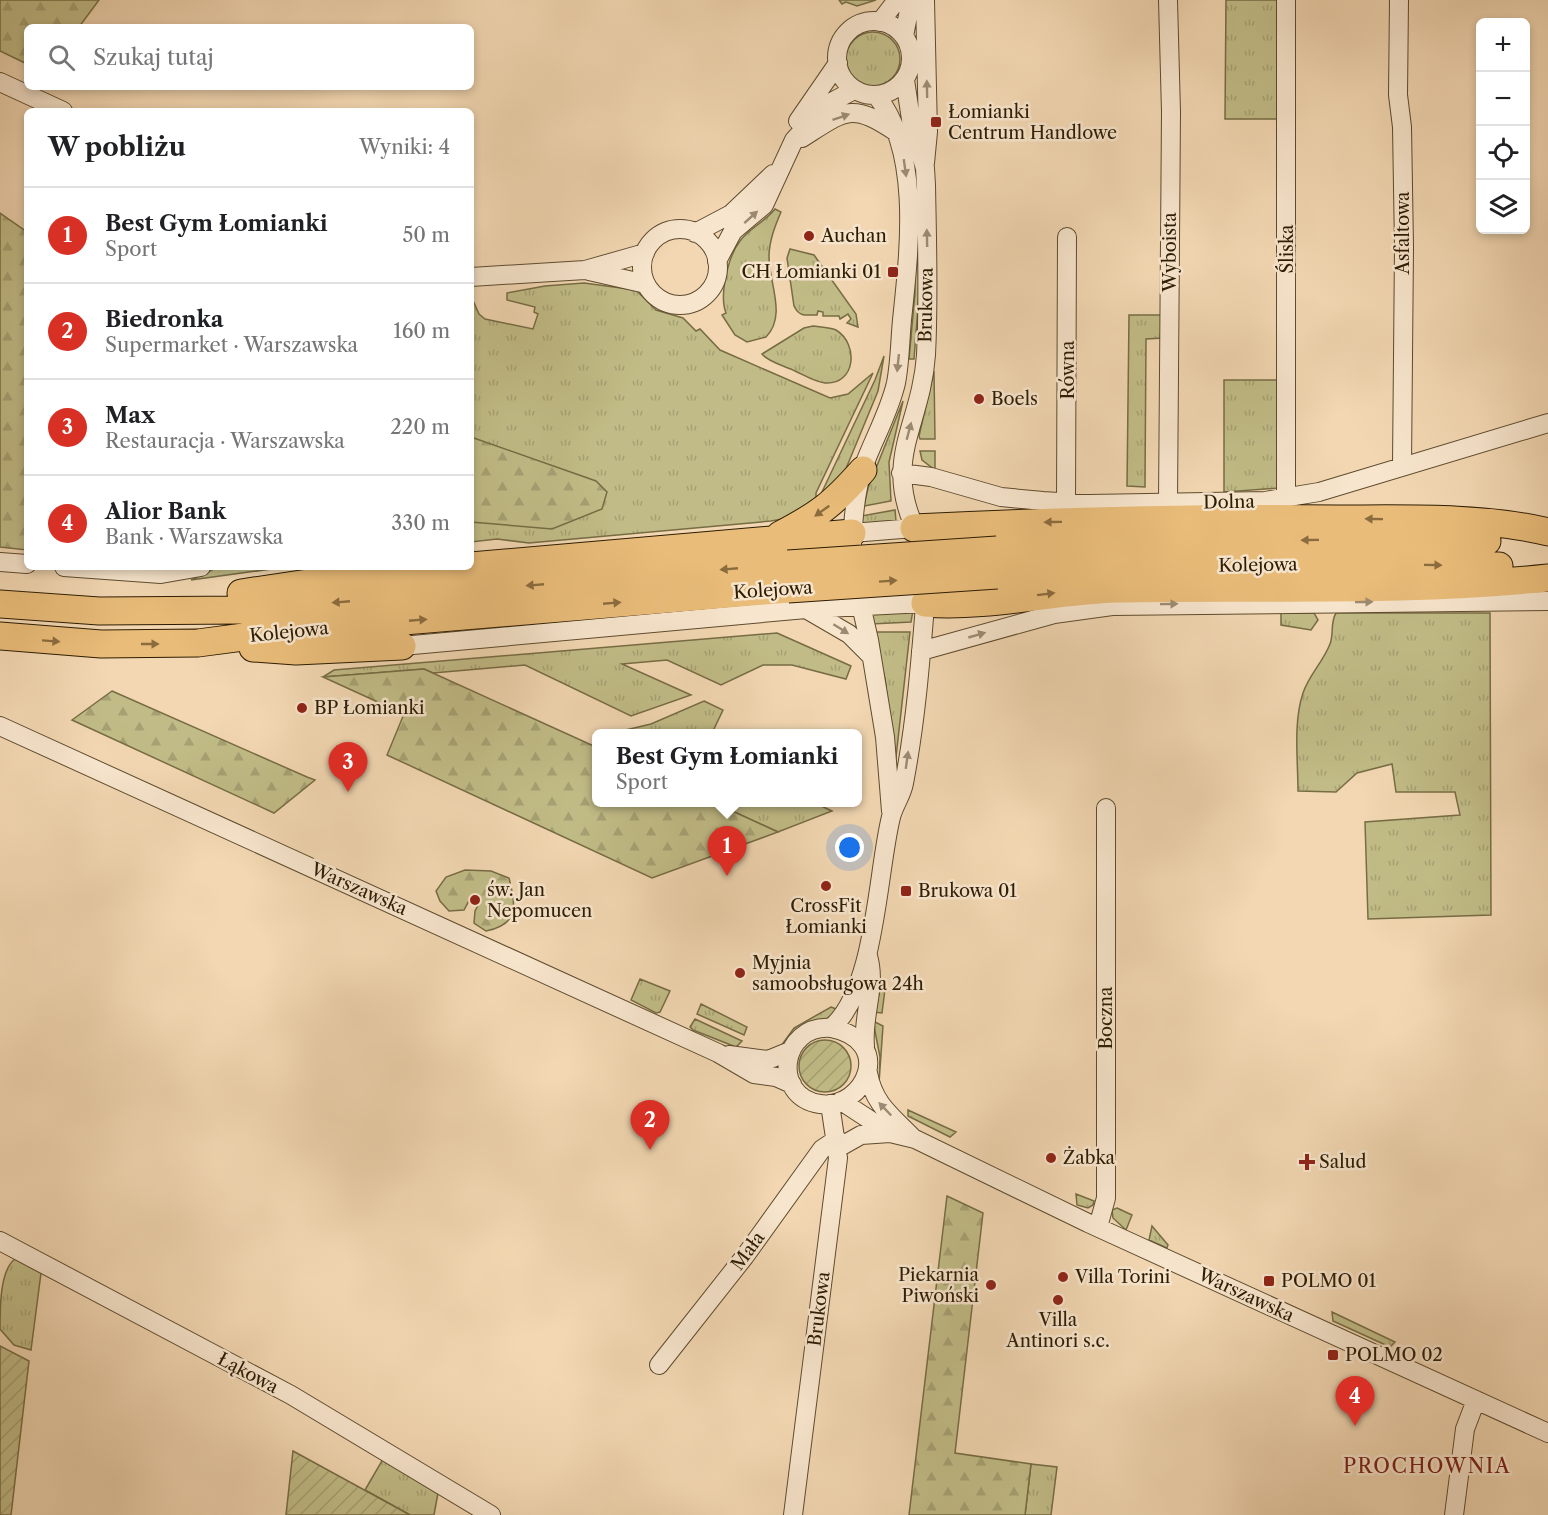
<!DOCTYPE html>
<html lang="pl">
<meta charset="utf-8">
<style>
body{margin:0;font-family:"Libre Caslon Text",serif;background:#f6f6f6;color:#202124}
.controls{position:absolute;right:18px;top:18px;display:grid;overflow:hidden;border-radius:9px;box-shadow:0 3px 9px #0003}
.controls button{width:54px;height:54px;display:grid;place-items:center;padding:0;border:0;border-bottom:2px solid #e0e0e0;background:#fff;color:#202124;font:30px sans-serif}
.you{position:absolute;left:850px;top:848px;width:21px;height:21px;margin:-15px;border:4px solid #fff;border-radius:50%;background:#1a73e8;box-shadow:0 0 0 9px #1a73e833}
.badge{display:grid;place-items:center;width:39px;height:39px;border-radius:50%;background:#d93025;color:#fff;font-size:20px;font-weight:700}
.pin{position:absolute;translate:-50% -50px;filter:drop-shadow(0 2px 3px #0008)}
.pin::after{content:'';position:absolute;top:32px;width:21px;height:18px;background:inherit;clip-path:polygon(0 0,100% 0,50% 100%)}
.popup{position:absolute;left:592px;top:729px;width:270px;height:78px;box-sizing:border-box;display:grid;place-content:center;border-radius:9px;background:#fff;filter:drop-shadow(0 2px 4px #0005);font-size:20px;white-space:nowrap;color:#757577}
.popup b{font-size:22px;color:#202124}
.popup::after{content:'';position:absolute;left:50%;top:100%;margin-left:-12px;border:12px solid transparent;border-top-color:#fff}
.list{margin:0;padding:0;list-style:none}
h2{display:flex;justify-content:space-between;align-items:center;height:78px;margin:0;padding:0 24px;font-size:26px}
h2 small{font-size:20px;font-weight:400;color:#757577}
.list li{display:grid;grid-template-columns:39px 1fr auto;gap:18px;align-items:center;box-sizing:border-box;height:96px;padding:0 24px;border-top:2px solid #e0e0e0}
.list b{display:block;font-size:22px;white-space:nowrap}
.list p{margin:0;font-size:20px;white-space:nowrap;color:#757577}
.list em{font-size:20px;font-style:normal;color:#757577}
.icon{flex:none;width:33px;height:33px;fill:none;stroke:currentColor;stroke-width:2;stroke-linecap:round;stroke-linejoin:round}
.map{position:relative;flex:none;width:1548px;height:1515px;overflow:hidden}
.search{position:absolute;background:#fff;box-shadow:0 3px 9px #0003;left:24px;top:24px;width:450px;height:66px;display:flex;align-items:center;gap:15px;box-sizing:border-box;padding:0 21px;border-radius:9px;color:#757577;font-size:22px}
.panel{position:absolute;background:#fff;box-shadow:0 3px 9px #0003;left:24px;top:108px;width:450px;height:462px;border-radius:9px}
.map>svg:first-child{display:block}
</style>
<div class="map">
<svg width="1548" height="1515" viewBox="0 0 1548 1515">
<defs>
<pattern id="grass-tufts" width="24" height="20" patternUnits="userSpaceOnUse" patternTransform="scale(1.5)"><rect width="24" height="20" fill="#c1bc87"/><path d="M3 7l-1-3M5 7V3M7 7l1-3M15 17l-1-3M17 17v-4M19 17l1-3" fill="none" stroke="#a6a173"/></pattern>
<pattern id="forest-firs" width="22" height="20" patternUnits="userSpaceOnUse" patternTransform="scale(1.5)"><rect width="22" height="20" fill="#c1bc87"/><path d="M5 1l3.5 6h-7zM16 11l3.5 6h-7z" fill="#a6a173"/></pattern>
<pattern id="garden-furrows" width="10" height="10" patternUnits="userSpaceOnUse" patternTransform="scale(1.5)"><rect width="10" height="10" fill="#c1bc87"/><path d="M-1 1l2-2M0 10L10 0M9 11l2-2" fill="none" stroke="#a6a173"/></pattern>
</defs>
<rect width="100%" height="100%" fill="#f2d7b2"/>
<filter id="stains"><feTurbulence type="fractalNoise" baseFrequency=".00333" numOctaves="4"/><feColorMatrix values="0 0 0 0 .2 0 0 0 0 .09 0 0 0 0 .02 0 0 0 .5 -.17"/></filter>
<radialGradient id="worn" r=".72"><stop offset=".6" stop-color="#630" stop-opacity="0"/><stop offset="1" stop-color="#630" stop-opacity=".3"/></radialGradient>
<path fill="url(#grass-tufts)" stroke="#776c44" stroke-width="1.5" d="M 839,0 L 876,0 L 857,6 L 846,2 L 842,4 Z
M 1226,0 L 1277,0 L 1277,119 L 1225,119 Z
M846 59a27 27 0 1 1 54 0a27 27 0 1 1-54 0Z
M 914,190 L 918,190 L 920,281 L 914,359 L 909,359 L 915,293 Z
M 775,209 L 781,212 C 775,226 769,241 769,257 C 769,283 787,316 766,337 L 747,342 L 735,335 L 722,315 L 726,313 C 719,296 728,256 740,241 C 749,228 765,222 775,209 Z
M 790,249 L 814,255 L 856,314 L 858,327 L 847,323 L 851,319 L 848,314 L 840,319 L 839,316 L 823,316 L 823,312 L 818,311 L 817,315 C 806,315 799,317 794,306 L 787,258 Z
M 584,283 L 636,290 L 656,310 L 683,318 L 696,331 L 700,329 L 720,350 L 830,398 L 848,394 L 873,373 L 816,493 L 816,499 L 788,518 L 771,521 L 529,543 L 497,539 L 471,542 L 471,296 L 479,314 L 485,319 L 533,329 L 538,314 L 534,312 L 535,307 L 507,300 L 507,293 L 545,286 Z
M 1129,315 L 1163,315 L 1163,338 L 1146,339 L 1145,487 L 1127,486 Z
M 813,326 C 820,327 830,327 836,330 C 859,344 856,385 825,383 C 815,382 804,375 795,371 C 785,366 768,362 762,354 L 804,328 Z
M 884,356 L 878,391 L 845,471 L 841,478 L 821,494 L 875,380 Z
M 934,371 L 935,439 L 920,439 L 919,436 Z
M 1224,380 L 1278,380 L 1279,488 L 1224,492 Z
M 903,401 L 889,462 L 891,501 L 864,506 L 868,488 Z
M 920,451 L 935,451 L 935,470 L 922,460 Z
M 895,510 L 896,521 L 862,524 L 861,516 Z
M 218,567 L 286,567 L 191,580 Z
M 913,610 L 911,622 L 871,624 L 870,614 Z
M 1281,613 L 1314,613 L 1318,620 L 1311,630 L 1281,625 Z
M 1336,613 L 1490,613 L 1491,915 L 1368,919 L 1365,822 L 1460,815 L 1455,792 L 1396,792 L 1392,764 L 1357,773 L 1336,792 L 1298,791 C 1298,760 1293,723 1303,693 C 1309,675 1323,662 1330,644 C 1334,634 1330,623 1336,613 Z
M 873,632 L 910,632 L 895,766 L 885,679 Z
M 777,633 L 851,666 L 846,679 L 792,665 L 763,665 L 721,685 L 667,660 L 622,664 L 691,695 L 631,716 L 525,665 L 433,673 L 424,669 L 323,677 L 334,670 Z
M 704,701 L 723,710 L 712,733 L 613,733 L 651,724 Z
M 715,803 L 815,803 L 832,811 L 778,832 Z
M 640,979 L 670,991 L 660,1012 L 656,1013 L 631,1000 Z
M 886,982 L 882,1013 L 874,1012 L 882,984 Z
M 701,1004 L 747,1027 L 744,1035 L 697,1014 Z
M 831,1007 L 839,1010 L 825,1020 L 802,1026 L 781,1046 L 794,1028 Z
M 695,1019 L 742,1041 L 736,1047 L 693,1030 L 690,1027 Z
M 873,1021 L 883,1026 L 879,1083 L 880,1057 Z
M 908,1110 L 956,1132 L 950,1137 L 908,1116 Z
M 1076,1194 L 1094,1201 L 1093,1205 L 1088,1208 L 1077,1205 Z
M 1117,1208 L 1132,1215 L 1126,1230 L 1113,1218 L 1112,1210 Z
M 1152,1226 L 1168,1245 L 1167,1248 L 1149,1240 Z
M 15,1259 L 41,1273 L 31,1350 L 14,1345 L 0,1329 C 0,1307 0,1270 15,1259 Z
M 1332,1312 L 1395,1342 L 1390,1347 L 1333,1321 Z
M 383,1459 L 438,1493 L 434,1515 L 410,1515 L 365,1490 Z
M 1031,1464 L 1057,1467 L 1051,1515 L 1025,1515 Z"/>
<path fill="url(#forest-firs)" stroke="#776c44" stroke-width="1.5" d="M 0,0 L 99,0 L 79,27 L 27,27 L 27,64 L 0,51 Z
M 0,213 L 27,232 L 27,550 L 0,547 Z
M 471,437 L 596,481 L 607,492 L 602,509 L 552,529 L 471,522 Z
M 424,669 L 596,747 L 596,802 L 715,803 L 778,832 L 652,878 L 387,755 L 404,714 L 323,677 Z
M 112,691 L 307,777 L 315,780 L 274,813 L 72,720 Z
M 465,870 L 491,871 L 509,878 C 516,907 519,924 486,931 L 474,923 L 475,911 L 481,900 L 478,896 L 471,897 L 464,910 L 449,911 L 440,901 L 436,891 L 446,877 Z
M 947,1196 L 983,1213 L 955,1453 L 1031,1464 L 1025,1515 L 909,1515 Z"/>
<path fill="url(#garden-furrows)" stroke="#776c44" stroke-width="1.5" d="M799 1066a26 26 0 1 1 52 0a26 26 0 1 1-52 0Z
M 0,1346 L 29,1361 L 11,1515 L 0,1515 Z
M 293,1451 L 410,1515 L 286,1515 Z"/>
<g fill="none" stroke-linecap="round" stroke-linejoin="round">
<defs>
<path id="minor" d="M 925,0 L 928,132 L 925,163
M 1286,0 L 1286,499
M 1399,0 L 1398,95 L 1402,127 L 1404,247 L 1402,465
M837 58a37 37 0 1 1 74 0a37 37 0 1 1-74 0Z
M 880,22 L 897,0
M 904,36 L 911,0
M 905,80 L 912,126 L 925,168 L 926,185 C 927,241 929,298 926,355 C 921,428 880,460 919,537
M 0,82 L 63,111
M 798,121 L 838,63
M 802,138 C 846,110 851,102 896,132
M642 267a38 38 0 1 1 76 0a38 38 0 1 1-76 0Z
M 695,233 L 731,214 L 773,174
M 717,261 L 733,231 L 764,205 L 794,140 L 826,105 L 854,90
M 589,271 L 646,284
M 471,277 L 585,270 L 645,253
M 901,473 L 931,477 L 1001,497 L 1043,501 L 1089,504 L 1265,501 L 1319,492 L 1548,423
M 1066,503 L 1067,237
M 1168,503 L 1171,112 L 1168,0
M 852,533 L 914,528
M 852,545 C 853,520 855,492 863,468 C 873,440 889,413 896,383 C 900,363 900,341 902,320 C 909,252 922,152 876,95
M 0,562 L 27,564
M 64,567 L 161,574 L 201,567
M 854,575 L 869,640 L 885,737 L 891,811
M 806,609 L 849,634 L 870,655
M 402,646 L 806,609 L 925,603
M 921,651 L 1054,614 L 1112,606 L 1548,601
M 0,726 L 718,1053 L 754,1074 L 776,1077 L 792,1084
M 831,1028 C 876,990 877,873 891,817 C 894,805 902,795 904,783 C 916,721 921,656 926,593
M 831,1028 C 896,1041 865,1110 820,1104 C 771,1097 780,1024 831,1028 Z
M 865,1046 C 862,1015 877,987 868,956
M 729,1055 L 768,1060 L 790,1051
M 868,1073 C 874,1105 892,1116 914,1139
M 841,1101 L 890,1133 L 915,1139 L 1088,1223 L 1548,1433
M 838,1148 L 861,1135 L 890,1133
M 1098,1227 L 1106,1198 L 1106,808
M 0,1241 L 291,1395 L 491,1515
M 659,1365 L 745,1256 L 822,1149 L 837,1139
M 793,1515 L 838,1158 L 830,1104
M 1454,1515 L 1465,1429 L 1476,1400"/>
<path id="highway" d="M 914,528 C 1055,521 1195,517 1336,519 C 1403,519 1483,516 1548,532
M 780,535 C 820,514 833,504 863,470
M 997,550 L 1327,539 L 1487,541
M 471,566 L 852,533
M 997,575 L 1246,565 L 1499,566
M 241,593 L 328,580 L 463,567
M 925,603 C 988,608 1053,591 1116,589 C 1260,586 1405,593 1548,578
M 0,604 L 99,611 L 242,610 L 788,564
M 0,636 L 101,644 L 198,643 L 296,630 L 788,589
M 253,648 L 296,651 L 402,646"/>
</defs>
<use href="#minor" stroke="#5e4b2e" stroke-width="20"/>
<use href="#highway" stroke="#2d1c02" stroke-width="29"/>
<use href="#minor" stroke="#f7e5cd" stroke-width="18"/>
<use href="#highway" stroke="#e9bc79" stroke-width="27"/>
<defs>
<path id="highway-bridge" d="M 788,564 L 997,550
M 788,589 L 997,575"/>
</defs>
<use href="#highway-bridge" stroke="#2d1c02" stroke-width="29" stroke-linecap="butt"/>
<use href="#highway-bridge" stroke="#e9bc79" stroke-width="27"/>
</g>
<defs><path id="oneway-solid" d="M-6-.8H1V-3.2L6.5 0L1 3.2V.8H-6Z" transform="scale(1.5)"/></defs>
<g fill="#9c8b72">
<use href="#oneway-solid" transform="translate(927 89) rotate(-91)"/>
<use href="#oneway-solid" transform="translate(841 117) rotate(-19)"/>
<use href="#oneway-solid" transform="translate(905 168) rotate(82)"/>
<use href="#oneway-solid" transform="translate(751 217) rotate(-42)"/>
<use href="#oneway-solid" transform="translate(927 238) rotate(-91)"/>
<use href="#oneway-solid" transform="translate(898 363) rotate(96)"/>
<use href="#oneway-solid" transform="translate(909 431) rotate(-75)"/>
<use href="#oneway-solid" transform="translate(1364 602) rotate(-1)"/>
<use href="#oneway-solid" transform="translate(1169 604) rotate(-1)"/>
<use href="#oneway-solid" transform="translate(841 629) rotate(32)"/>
<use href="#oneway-solid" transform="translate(977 635) rotate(-16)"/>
<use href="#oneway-solid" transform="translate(907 760) rotate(-82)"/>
<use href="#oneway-solid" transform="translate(885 1109) rotate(-134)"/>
</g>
<g fill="#8b6c3e">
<use href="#oneway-solid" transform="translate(822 511) rotate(144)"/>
<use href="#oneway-solid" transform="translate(1374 519) rotate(-179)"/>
<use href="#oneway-solid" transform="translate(1053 522) rotate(179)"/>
<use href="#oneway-solid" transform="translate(1310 540) rotate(179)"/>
<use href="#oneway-solid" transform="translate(1433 565) rotate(1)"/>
<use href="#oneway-solid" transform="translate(729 569) rotate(175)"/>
<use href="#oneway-solid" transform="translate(888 581) rotate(-4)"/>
<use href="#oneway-solid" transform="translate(535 585) rotate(175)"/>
<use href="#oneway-solid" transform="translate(1046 594) rotate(-7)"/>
<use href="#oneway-solid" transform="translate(341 602) rotate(175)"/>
<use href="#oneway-solid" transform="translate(612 603) rotate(-5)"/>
<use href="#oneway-solid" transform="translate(418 620) rotate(-5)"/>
<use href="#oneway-solid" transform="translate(51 641) rotate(4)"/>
<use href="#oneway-solid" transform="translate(150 644)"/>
</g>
<g fill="#8f2418" stroke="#f7e5cd" stroke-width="2">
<rect x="930" y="116" width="12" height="12" rx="3"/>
<circle cx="809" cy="236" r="6"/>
<rect x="887" y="266" width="12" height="12" rx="3"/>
<circle cx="979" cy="399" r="6"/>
<circle cx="302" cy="708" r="6"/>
<circle cx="826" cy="886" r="6"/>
<rect x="900" y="885" width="12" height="12" rx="3"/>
<circle cx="475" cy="900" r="6"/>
<circle cx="740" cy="973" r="6"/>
<circle cx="1051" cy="1158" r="6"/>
<path d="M1304 1153h6v6h6v6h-6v6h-6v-6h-6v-6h6z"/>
<circle cx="1063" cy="1277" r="6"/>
<rect x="1263" y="1275" width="12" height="12" rx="3"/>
<circle cx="991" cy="1285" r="6"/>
<circle cx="1058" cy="1300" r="6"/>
<rect x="1327" y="1349" width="12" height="12" rx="3"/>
</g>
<g text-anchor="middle" stroke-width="5" stroke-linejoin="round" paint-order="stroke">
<g font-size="18" fill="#2d1c02" stroke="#f7e5cd" text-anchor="start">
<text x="948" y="118">Łomianki<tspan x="948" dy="21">Centrum Handlowe</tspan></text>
<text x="821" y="242">Auchan</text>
<text x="881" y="278" text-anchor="end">CH Łomianki 01</text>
<text x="991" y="405">Boels</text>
<text x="314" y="714">BP Łomianki</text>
<text x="487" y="896">św. Jan<tspan x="487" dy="21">Nepomucen</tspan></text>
<text x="918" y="897">Brukowa 01</text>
<text x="826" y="912" text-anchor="middle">CrossFit<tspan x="826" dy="21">Łomianki</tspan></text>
<text x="752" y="969">Myjnia<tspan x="752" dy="21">samoobsługowa 24h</tspan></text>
<text x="1063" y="1164">Żabka</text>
<text x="1319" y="1168">Salud</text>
<text x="979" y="1281" text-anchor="end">Piekarnia<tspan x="979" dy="21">Piwoński</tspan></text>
<text x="1075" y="1283">Villa Torini</text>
<text x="1281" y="1287">POLMO 01</text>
<text x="1058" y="1326" text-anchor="middle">Villa<tspan x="1058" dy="21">Antinori s.c.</tspan></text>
<text x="1345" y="1361">POLMO 02</text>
</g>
<g font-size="18" fill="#2d1c02" stroke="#f7e5cd">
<text transform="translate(1403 233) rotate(-90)" y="6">Asfaltowa</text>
<text transform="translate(1287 249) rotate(-90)" y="6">Śliska</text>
<text transform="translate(1170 252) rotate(-90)" y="6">Wyboista</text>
<text transform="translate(926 305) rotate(-89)" y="6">Brukowa</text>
<text transform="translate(1068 370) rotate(-90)" y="6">Równa</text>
<text transform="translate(1229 502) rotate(-1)" y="6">Dolna</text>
<text transform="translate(1258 565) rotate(-1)" y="6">Kolejowa</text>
<text transform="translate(773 590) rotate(-4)" y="6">Kolejowa</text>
<text transform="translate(289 632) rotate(-6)" y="6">Kolejowa</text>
<text transform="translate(359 889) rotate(24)" y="6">Warszawska</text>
<text transform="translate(1106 1018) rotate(-90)" y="6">Boczna</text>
<text transform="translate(748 1251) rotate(-54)" y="6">Mała</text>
<text transform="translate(1246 1295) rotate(25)" y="6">Warszawska</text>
<text transform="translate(819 1309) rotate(-83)" y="6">Brukowa</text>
<text transform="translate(248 1373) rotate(28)" y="6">Łąkowa</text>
</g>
<g font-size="20" letter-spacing="1.5" fill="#7a1f14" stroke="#f7e5cd">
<text x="1427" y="1473">PROCHOWNIA</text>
</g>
</g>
<rect width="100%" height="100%" filter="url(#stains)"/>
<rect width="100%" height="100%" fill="url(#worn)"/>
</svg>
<div class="controls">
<button>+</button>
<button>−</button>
<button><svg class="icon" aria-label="locate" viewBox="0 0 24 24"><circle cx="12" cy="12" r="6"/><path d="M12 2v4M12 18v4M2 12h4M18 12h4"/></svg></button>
<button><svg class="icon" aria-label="layers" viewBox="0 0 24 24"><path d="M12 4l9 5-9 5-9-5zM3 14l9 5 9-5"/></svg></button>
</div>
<div class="you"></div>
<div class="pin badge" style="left:727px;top:876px">1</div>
<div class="popup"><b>Best Gym Łomianki</b>Sport</div>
<div class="pin badge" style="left:650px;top:1150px">2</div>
<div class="pin badge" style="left:348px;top:792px">3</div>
<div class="pin badge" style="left:1355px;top:1426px">4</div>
<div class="search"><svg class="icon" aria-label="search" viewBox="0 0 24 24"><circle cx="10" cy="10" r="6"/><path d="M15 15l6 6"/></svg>Szukaj tutaj</div>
<section class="panel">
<h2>W pobliżu<small>Wyniki: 4</small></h2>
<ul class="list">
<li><span class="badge">1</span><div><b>Best Gym Łomianki</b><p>Sport</p></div><em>50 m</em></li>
<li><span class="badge">2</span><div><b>Biedronka</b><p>Supermarket · Warszawska</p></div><em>160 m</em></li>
<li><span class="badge">3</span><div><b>Max</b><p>Restauracja · Warszawska</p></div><em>220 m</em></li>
<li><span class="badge">4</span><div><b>Alior Bank</b><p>Bank · Warszawska</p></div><em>330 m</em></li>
</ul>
</section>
</div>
